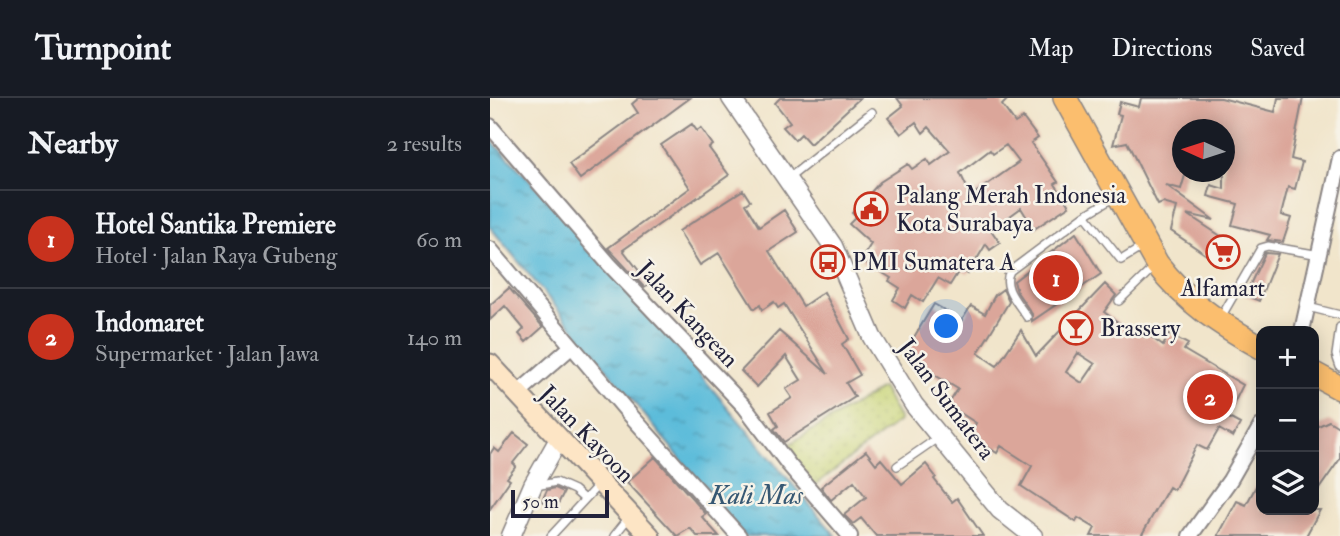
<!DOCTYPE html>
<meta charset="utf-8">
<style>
body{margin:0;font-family:"IM FELL Double Pica",serif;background:#20242c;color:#f1f3f6}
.controls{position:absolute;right:21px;bottom:21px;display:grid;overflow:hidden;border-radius:14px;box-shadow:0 4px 18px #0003}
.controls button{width:63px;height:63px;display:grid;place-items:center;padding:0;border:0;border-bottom:2px solid #363941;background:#171b24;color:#f1f3f6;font:35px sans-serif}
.compass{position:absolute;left:682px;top:21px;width:63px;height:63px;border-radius:50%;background:#171b24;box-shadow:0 4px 18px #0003;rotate:273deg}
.scale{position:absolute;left:21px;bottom:18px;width:98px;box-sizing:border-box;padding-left:7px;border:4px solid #22223b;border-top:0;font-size:19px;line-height:24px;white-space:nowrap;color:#22223b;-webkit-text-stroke:5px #f7f3e8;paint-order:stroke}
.you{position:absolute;left:457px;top:229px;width:24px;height:24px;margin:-18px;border:5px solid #fff;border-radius:50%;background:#1a73e8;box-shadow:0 0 0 10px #1a73e833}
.badge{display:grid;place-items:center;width:46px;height:46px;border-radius:50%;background:#c8321e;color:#fff;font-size:23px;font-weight:700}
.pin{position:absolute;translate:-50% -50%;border:4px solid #fff;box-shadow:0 2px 7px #0006}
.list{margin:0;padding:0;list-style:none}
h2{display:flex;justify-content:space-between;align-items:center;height:91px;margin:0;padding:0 28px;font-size:30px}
h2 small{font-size:23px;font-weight:400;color:#9ea1a6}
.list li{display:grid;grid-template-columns:46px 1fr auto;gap:21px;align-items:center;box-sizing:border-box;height:98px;padding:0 28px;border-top:2px solid #363941}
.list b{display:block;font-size:26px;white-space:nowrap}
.list p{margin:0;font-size:23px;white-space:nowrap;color:#9ea1a6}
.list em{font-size:23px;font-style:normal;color:#9ea1a6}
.icon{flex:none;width:38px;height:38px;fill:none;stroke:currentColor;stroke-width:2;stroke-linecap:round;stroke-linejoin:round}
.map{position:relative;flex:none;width:850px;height:438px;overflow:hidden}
header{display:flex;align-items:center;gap:42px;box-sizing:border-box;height:98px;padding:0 35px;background:#171b24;border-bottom:2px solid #363941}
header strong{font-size:33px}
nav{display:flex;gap:38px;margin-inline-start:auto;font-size:24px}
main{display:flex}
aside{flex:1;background:#171b24}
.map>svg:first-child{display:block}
</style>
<header>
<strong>Turnpoint</strong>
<nav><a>Map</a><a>Directions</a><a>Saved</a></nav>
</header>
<main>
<aside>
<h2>Nearby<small>2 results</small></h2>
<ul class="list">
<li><span class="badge">1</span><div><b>Hotel Santika Premiere</b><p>Hotel · Jalan Raya Gubeng</p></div><em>60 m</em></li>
<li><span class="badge">2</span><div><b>Indomaret</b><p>Supermarket · Jalan Jawa</p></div><em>140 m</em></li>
</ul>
</aside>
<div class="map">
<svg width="850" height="438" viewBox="0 0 850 438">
<defs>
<pattern id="grass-dots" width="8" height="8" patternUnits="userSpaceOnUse" patternTransform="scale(1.75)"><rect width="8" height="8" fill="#c7d475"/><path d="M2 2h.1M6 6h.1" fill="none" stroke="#abb666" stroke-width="1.8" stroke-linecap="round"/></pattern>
<pattern id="water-ripples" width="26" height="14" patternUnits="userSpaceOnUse" patternTransform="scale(1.75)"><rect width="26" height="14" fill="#5cbcda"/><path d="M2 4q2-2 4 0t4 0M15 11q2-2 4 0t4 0" fill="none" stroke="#4c98b2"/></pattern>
</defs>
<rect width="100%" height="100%" fill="#f7f3e8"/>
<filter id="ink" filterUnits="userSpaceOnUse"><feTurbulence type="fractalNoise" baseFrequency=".0143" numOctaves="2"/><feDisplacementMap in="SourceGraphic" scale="14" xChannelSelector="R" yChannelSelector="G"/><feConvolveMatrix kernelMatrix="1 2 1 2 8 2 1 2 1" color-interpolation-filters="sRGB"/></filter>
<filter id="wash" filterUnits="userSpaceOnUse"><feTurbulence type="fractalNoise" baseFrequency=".00686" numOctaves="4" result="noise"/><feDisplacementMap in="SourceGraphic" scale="28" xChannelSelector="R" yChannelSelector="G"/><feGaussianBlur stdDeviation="1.57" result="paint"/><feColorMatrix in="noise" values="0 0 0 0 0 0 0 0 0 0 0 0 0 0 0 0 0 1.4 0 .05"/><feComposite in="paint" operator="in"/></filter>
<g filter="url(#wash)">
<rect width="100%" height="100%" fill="#f1e5cb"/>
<path fill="url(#grass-dots)" stroke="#747b58" stroke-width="2" d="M 392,290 L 410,322 L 324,388 L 290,352 Z"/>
<path fill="url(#water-ripples)" stroke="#3f6f8a" stroke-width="2" d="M 0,41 L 93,137 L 346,438 L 254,438 L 0,129 Z"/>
<g id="blocks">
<path fill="#dba69a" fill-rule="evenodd" d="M 149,0 L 200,0 L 90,81 L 79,66 L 148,15 L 142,6 Z
M 290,0 L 370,0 L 320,46 L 311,36 L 305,42 L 293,29 L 300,24 L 285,5 Z
M 407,0 L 519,0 L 512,7 L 525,25 L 533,20 L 548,40 L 541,45 L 568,84 L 565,86 L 579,108 L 544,131 L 531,110 L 501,132 L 510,145 L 500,152 L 496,146 L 478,176 L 470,171 L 460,187 L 448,180 L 433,204 L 422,197 L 415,210 L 403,202 L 410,190 L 399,183 L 401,180 L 371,162 L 381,146 L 359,126 L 366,119 L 362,115 L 390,84 L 418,66 L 422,71 L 437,61 L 441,67 L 460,53 L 439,29 L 433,35 L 426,24 L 411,36 L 398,20 L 413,8 ZM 516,47 L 529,64 L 481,98 L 470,75 L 500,52 L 503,56 Z
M 651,0 L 731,0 L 785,14 L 788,0 L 813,0 L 801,61 L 812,64 L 805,91 L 798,89 L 791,117 L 801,120 L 793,144 L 777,142 L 780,137 L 742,127 L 748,106 L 718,98 L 721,87 L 734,91 L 734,32 L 692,32 L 692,74 L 696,74 L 691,91 L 676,87 L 724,122 L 697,116 L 743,146 L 730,166 L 681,133 L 687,109 L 673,105 L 668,107 L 637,44 L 623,47 L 631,17 L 627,16 L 630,4 L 649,9 Z
M 202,26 L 207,33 L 211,30 L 223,47 L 219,50 L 239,77 L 133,152 L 159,186 L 154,189 L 118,150 L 200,90 L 171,47 Z
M 253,92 L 260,103 L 255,106 L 269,129 L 294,112 L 308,134 L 279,153 L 313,208 L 334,194 L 359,241 L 352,246 L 370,277 L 356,285 L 365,299 L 294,344 L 284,331 L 288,328 L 280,314 L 302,300 L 296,291 L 311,282 L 296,258 L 267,289 L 251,273 L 289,233 L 338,276 L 294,206 L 288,210 L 284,204 L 272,212 L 270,207 L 264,211 L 229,155 L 210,167 L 189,133 Z
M 586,135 L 611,176 L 542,223 L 542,216 L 527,194 L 524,183 Z
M 775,155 L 788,156 L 769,203 L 755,197 Z
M 615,186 L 626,197 L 614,214 L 643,235 L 645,231 L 654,239 L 657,236 L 673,248 L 679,236 L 698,246 L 694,252 L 753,287 L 737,319 L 750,326 L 743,339 L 729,331 L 717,352 L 707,347 L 684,392 L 679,389 L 651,438 L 601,438 L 605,430 L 588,420 L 586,424 L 531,388 L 542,368 L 511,348 L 507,355 L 479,337 L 486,325 L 458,307 L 468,291 L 425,265 L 427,261 L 415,254 L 444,206 L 472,222 L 481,208 L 495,216 L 505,197 L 513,191 L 519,204 L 488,255 L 507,268 L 531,232 L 546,258 ZM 588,255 L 605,266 L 592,285 L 576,274 Z
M 19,190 L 53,229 L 36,244 L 29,236 L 34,231 L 15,208 L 0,222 L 0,207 Z
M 839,323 L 850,330 L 850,361 L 824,398 L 824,330 Z
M 24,335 L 38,346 L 23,365 L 26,368 L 17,380 L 20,382 L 0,411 L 0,356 L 4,350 L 9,354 Z
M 376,353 L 386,366 L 391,361 L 412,386 L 436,366 L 446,379 L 444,381 L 462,404 L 467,400 L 493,438 L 386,438 L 371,420 L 363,426 L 354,417 L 376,399 L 364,383 L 341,402 L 331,389 Z
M 165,359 L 216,416 L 212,419 L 229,438 L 207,438 L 200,430 L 187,438 L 137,384 Z
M 771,379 L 771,412 L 830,412 L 816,438 L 728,438 L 747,403 L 756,407 Z
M 65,390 L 74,394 L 66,410 L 52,403 L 57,392 Z"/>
</g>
</g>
<g filter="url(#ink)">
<use href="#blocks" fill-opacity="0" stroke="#8a8483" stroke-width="2"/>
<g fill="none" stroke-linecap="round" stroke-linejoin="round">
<defs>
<path id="service" d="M 299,80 L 382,14
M 625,99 L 595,117 L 631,162 L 654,148
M 629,203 L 664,169
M 818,209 L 850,217
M 537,219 C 528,205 511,189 520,173 L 595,117
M 730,221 L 771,150 L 778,148 L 830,157
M 850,229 L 846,257 L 850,269
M 407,368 L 449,339
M 46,388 L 66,384 L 84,392 L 94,401
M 61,438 L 110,385
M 124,438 L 140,418"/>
<path id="minor" d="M 0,28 L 119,166 L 255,309 L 299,367 L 360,438
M 0,151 L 135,311 L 249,438
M 812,233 L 850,60
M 26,297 L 81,249
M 700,438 L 740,382 L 771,328"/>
<path id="tertiary" d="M 241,0 L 343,148 L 382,239 L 424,307 L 510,412 L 543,438
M 21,438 L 43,387 L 69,341"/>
<path id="secondary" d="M 0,266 L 160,438"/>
<path id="trunk" d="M 575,0 L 667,166 C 696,204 730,226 771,249
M 824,276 L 850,290"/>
</defs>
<use href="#service" stroke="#8a8483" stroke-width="10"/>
<use href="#minor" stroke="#8a8483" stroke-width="18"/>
<use href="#tertiary" stroke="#8a8483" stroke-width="21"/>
<use href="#secondary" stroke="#8a8483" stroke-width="23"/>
<use href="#trunk" stroke="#8a8483" stroke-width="26"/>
<use href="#service" stroke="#fff" stroke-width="7"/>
<use href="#minor" stroke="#fff" stroke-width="14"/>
<use href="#tertiary" stroke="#fff" stroke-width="18"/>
<use href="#secondary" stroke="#fde5c5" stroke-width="19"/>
<use href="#trunk" stroke="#fbbe6e" stroke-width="23"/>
</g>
</g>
<defs>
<symbol id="civic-ring" viewBox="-11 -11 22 22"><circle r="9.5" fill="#f7f3e8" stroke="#c8321e" stroke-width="1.5"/><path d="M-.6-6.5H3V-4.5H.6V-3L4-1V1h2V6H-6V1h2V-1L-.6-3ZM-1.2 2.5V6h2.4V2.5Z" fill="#c8321e"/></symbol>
<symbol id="supermarket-ring" viewBox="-11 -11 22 22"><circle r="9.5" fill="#f7f3e8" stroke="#c8321e" stroke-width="1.5"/><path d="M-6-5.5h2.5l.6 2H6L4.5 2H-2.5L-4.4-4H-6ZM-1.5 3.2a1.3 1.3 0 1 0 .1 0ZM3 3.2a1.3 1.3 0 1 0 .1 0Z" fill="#c8321e"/></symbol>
<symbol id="bus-ring" viewBox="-11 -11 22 22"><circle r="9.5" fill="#f7f3e8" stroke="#c8321e" stroke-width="1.5"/><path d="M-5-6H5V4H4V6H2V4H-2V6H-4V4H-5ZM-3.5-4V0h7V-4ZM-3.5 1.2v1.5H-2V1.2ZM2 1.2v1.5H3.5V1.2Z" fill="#c8321e"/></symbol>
<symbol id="bar-ring" viewBox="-11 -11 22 22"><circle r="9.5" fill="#f7f3e8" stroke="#c8321e" stroke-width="1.5"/><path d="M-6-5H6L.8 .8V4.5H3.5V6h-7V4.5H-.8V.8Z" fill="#c8321e"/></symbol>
</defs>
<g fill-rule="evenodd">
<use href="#civic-ring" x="362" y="92" width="38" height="38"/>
<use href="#supermarket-ring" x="714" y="135" width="38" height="38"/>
<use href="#bus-ring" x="319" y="145" width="38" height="38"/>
<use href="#bar-ring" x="567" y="211" width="38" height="38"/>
</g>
<g text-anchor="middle" stroke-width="5" stroke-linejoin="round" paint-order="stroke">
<g font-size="24" fill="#22223b" stroke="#f7f3e8" text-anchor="start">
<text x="406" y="105">Palang Merah Indonesia<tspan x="406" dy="28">Kota Surabaya</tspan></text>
<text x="362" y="172">PMI Sumatera A</text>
<text x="733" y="198" text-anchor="middle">Alfamart</text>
<text x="610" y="238">Brassery</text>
</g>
<g font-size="24" fill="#22223b" stroke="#f7f3e8">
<text transform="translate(198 216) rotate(47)" y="8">Jalan Kangean</text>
<text transform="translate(457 301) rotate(53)" y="8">Jalan Sumatera</text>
<text transform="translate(97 336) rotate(46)" y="8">Jalan Kayoon</text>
</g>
<g font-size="26" font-style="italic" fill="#365873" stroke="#f7f3e8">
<text x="266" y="406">Kali Mas</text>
</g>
</g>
</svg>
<div class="controls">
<button>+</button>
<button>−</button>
<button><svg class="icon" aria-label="layers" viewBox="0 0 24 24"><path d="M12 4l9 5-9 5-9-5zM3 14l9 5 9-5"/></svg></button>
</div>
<svg class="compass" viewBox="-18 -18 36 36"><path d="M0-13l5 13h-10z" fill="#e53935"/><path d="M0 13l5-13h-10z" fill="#9ea1a6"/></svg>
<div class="scale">50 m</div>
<div class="you"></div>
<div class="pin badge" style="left:566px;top:180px">1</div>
<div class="pin badge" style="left:720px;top:299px">2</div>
</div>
</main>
